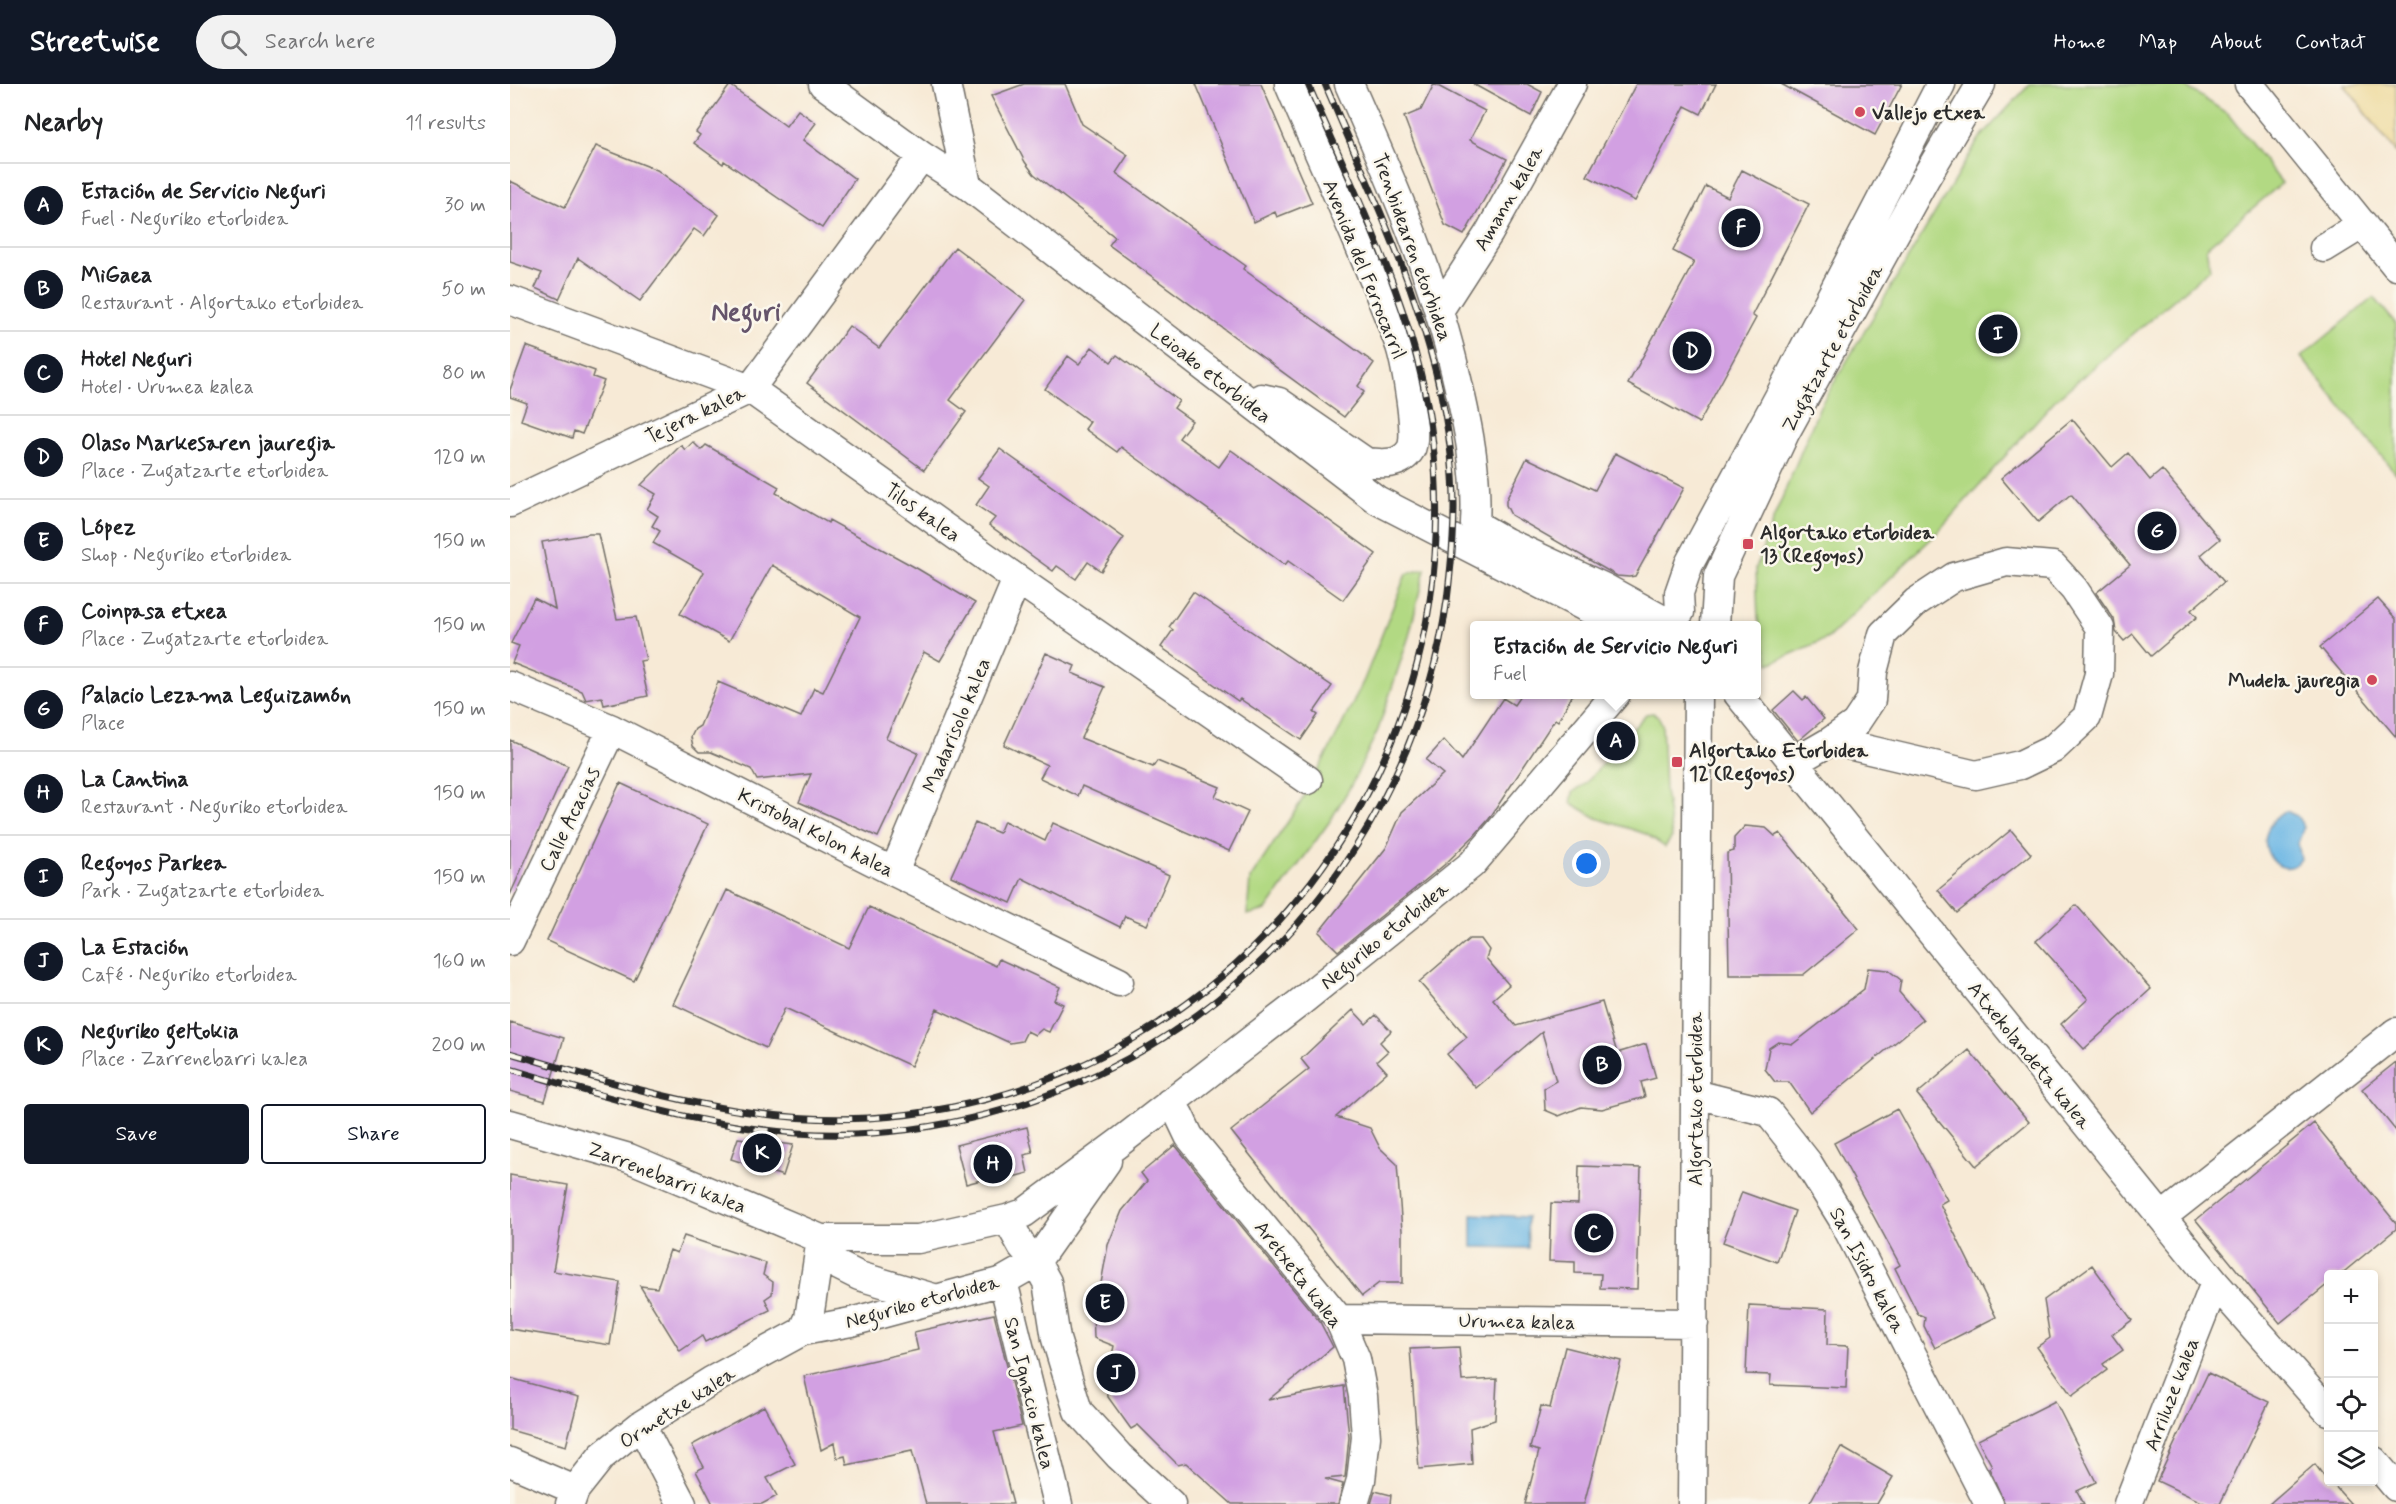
<!DOCTYPE html>
<meta charset="utf-8">
<style>
body{margin:0;font-family:Mynerve,sans-serif;background:#f2f2f2;color:#202124}
.controls{position:absolute;right:18px;bottom:18px;display:grid;overflow:hidden;border-radius:6px;box-shadow:0 3px 9px #0003}
.controls button{width:54px;height:54px;display:grid;place-items:center;padding:0;border:0;border-bottom:2px solid #e0e0e0;background:#fff;color:#202124;font:30px sans-serif}
.you{position:absolute;left:1077px;top:780px;width:21px;height:21px;margin:-15px;border:4px solid #fff;border-radius:50%;background:#1a73e8;box-shadow:0 0 0 9px #1a73e833}
.badge{display:grid;place-items:center;width:39px;height:39px;border-radius:50%;background:#111827;color:#fff;font-size:20px;font-weight:700}
.pin{position:absolute;translate:-50% -50%;border:3px solid #fff;box-shadow:0 2px 6px #0006}
.popup{position:absolute;left:960px;top:537px;width:291px;height:78px;box-sizing:border-box;display:grid;place-content:center;border-radius:6px;background:#fff;filter:drop-shadow(0 2px 4px #0005);font-size:20px;white-space:nowrap;color:#757577}
.popup b{font-size:22px;color:#202124}
.popup::after{content:'';position:absolute;left:50%;top:100%;margin-left:-12px;border:12px solid transparent;border-top-color:#fff}
.list{margin:0;padding:0;list-style:none}
h2{display:flex;justify-content:space-between;align-items:center;height:78px;margin:0;padding:0 24px;font-size:26px}
h2 small{font-size:20px;font-weight:400;color:#757577}
.list li{display:grid;grid-template-columns:39px 1fr auto;gap:18px;align-items:center;box-sizing:border-box;height:84px;padding:0 24px;border-top:2px solid #e0e0e0}
.list b{display:block;font-size:22px;white-space:nowrap}
.list p{margin:0;font-size:20px;white-space:nowrap;color:#757577}
.list em{font-size:20px;font-style:normal;color:#757577}
.actions{display:flex;gap:12px;padding:18px 24px}
.actions a{flex:1;padding:14px 0;border:2px solid #111827;border-radius:6px;text-align:center;font-size:21px;color:#111827}
.actions .main{background:#111827;color:#fff}
.icon{flex:none;width:33px;height:33px;fill:none;stroke:currentColor;stroke-width:2;stroke-linecap:round;stroke-linejoin:round}
.map{position:relative;flex:none;width:1886px;height:1420px;overflow:hidden}
header{display:flex;align-items:center;gap:36px;box-sizing:border-box;height:84px;padding:0 30px;background:#111827;color:#fff}
header strong{font-size:28px}
nav{display:flex;gap:33px;margin-inline-start:auto;font-size:21px}
.search{width:420px;height:54px;background:#f2f2f2;display:flex;align-items:center;gap:15px;box-sizing:border-box;padding:0 21px;border-radius:33px;color:#757577;font-size:22px}
main{display:flex}
aside{flex:1;background:#fff}
.map>svg:first-child{display:block}
</style>
<header>
<strong>Streetwise</strong>
<div class="search"><svg class="icon" aria-label="search" viewBox="0 0 24 24"><circle cx="10" cy="10" r="6"/><path d="M15 15l6 6"/></svg>Search here</div>
<nav><a>Home</a><a>Map</a><a>About</a><a>Contact</a></nav>
</header>
<main>
<aside>
<h2>Nearby<small>11 results</small></h2>
<ul class="list">
<li><span class="badge">A</span><div><b>Estación de Servicio Neguri</b><p>Fuel · Neguriko etorbidea</p></div><em>30 m</em></li>
<li><span class="badge">B</span><div><b>MiGaea</b><p>Restaurant · Algortako etorbidea</p></div><em>50 m</em></li>
<li><span class="badge">C</span><div><b>Hotel Neguri</b><p>Hotel · Urumea kalea</p></div><em>80 m</em></li>
<li><span class="badge">D</span><div><b>Olaso Markesaren jauregia</b><p>Place · Zugatzarte etorbidea</p></div><em>120 m</em></li>
<li><span class="badge">E</span><div><b>López</b><p>Shop · Neguriko etorbidea</p></div><em>150 m</em></li>
<li><span class="badge">F</span><div><b>Coinpasa etxea</b><p>Place · Zugatzarte etorbidea</p></div><em>150 m</em></li>
<li><span class="badge">G</span><div><b>Palacio Lezama Leguizamón</b><p>Place</p></div><em>150 m</em></li>
<li><span class="badge">H</span><div><b>La Cantina</b><p>Restaurant · Neguriko etorbidea</p></div><em>150 m</em></li>
<li><span class="badge">I</span><div><b>Regoyos Parkea</b><p>Park · Zugatzarte etorbidea</p></div><em>150 m</em></li>
<li><span class="badge">J</span><div><b>La Estación</b><p>Café · Neguriko etorbidea</p></div><em>160 m</em></li>
<li><span class="badge">K</span><div><b>Neguriko geltokia</b><p>Place · Zarrenebarri kalea</p></div><em>200 m</em></li>
</ul>
<div class="actions"><a class="main">Save</a><a>Share</a></div>
</aside>
<div class="map">
<svg width="1886" height="1420" viewBox="0 0 1886 1420">
<rect width="100%" height="100%" fill="#fbf7ec"/>
<filter id="ink" filterUnits="userSpaceOnUse"><feTurbulence type="fractalNoise" baseFrequency=".0167" numOctaves="2"/><feDisplacementMap in="SourceGraphic" scale="12" xChannelSelector="R" yChannelSelector="G"/><feConvolveMatrix kernelMatrix="1 2 1 2 8 2 1 2 1" color-interpolation-filters="sRGB"/></filter>
<filter id="wash" filterUnits="userSpaceOnUse"><feTurbulence type="fractalNoise" baseFrequency=".008" numOctaves="4" result="noise"/><feDisplacementMap in="SourceGraphic" scale="24" xChannelSelector="R" yChannelSelector="G"/><feGaussianBlur stdDeviation="1.35" result="paint"/><feColorMatrix in="noise" values="0 0 0 0 0 0 0 0 0 0 0 0 0 0 0 0 0 1.4 0 .05"/><feComposite in="paint" operator="in"/></filter>
<g filter="url(#wash)">
<rect width="100%" height="100%" fill="#f7ead6"/>
<path fill="#b2d983" stroke="#6e8257" stroke-width="1.5" d="M 1520,0 L 1672,0 L 1718,30 L 1772,99 L 1696,164 L 1700,185 L 1545,316 L 1424,452 L 1318,554 L 1259,580 L 1248,535 L 1246,484 L 1263,436 L 1310,322 L 1469,55 Z
M 1864,213 L 1886,240 L 1886,390 L 1791,273 Z
M 915,485 L 899,552 L 868,646 L 842,700 L 820,737 L 756,826 L 737,831 L 740,795 L 789,721 L 824,657 L 854,596 L 896,490 Z
M 1143,629 L 1148,632 L 1152,640 L 1155,707 L 1162,753 L 1155,763 L 1136,750 L 1087,734 L 1061,719 L 1063,708 L 1075,700 L 1136,630 Z"/>
<path fill="#eeda9e" stroke="#8c8264" stroke-width="1.5" d="M 1834,0 L 1886,0 L 1886,69 Z"/>
<path fill="#6bb6e4" stroke="#4b7088" stroke-width="1.5" d="M 1776,727 L 1787,732 L 1794,743 L 1788,759 L 1791,775 C 1772,801 1742,762 1762,739 C 1766,733 1769,729 1776,727 Z
M 962,1130 L 1017,1133 L 1018,1164 L 962,1163 Z"/>
<g id="blocks">
<path fill="#d2a0e2" d="M 514,0 L 555,0 L 572,40 L 618,71 L 606,89 L 736,182 L 733,185 L 864,279 L 848,302 L 854,308 L 834,333 L 599,161 L 605,153 L 524,90 L 515,78 L 481,12 Z
M 686,0 L 751,0 L 802,119 L 767,133 L 765,128 L 744,138 Z
M 924,0 L 975,27 L 960,56 L 997,75 L 954,151 L 935,141 L 894,33 L 911,26 Z
M 963,0 L 1017,0 L 1032,8 L 1021,32 Z
M 1126,0 L 1206,0 L 1191,30 L 1175,22 L 1125,117 L 1077,92 Z
M 1271,0 L 1392,0 L 1365,51 Z
M 220,1 L 276,42 L 288,26 L 306,39 L 293,56 L 345,95 L 312,144 L 214,77 L 213,80 L 184,59 L 190,51 L 186,48 Z
M 86,62 L 147,86 L 209,131 L 194,152 L 184,145 L 130,217 L 68,174 L 49,215 L 25,204 L 32,189 L 0,178 L 0,97 L 55,123 Z
M 1232,86 L 1299,120 L 1242,231 L 1246,234 L 1189,339 L 1118,300 L 1184,178 L 1163,167 L 1196,102 L 1218,113 Z
M 445,163 L 515,216 L 440,316 L 456,328 L 414,386 L 297,299 L 339,242 L 369,264 Z
M 16,262 L 85,287 L 83,293 L 94,297 L 72,350 L 64,347 L 62,354 L 11,336 L 17,319 L 0,313 L 0,306 Z
M 582,263 L 601,278 L 607,271 L 669,317 L 664,324 L 682,337 L 669,354 L 709,383 L 721,366 L 866,470 L 833,516 L 778,477 L 775,481 L 611,363 L 607,368 L 575,345 L 580,338 L 535,305 L 558,272 L 569,280 Z
M 1562,335 L 1602,383 L 1618,369 L 1640,396 L 1652,386 L 1710,455 L 1691,471 L 1714,498 L 1681,526 L 1687,533 L 1641,572 L 1623,550 L 1614,557 L 1606,548 L 1604,535 L 1586,509 L 1620,481 L 1561,410 L 1528,438 L 1491,394 Z
M 183,358 L 191,366 L 196,361 L 269,403 L 266,409 L 318,439 L 319,436 L 408,485 L 465,519 L 430,577 L 414,568 L 376,654 L 408,669 L 368,753 L 289,718 L 301,690 L 247,696 L 241,685 L 201,668 L 189,668 L 183,662 L 181,653 L 185,645 L 190,642 L 208,598 L 291,633 L 304,604 L 313,608 L 350,533 L 262,481 L 219,557 L 170,530 L 194,488 L 143,459 L 150,447 L 142,442 L 148,432 L 137,425 L 146,410 L 131,401 L 171,361 L 175,366 Z
M 490,365 L 614,454 L 591,487 L 578,478 L 566,495 L 547,482 L 543,487 L 479,441 L 485,434 L 466,421 L 479,402 L 468,394 Z
M 1105,369 L 1174,404 L 1125,492 L 1119,493 L 1107,492 L 1001,431 L 996,421 L 996,416 L 1017,374 L 1085,406 Z
M 79,450 L 88,450 L 107,535 L 126,533 L 136,576 L 130,577 L 138,612 L 94,621 L 92,613 L 76,616 L 72,607 L 2,579 L 9,562 L 1,559 L 24,514 L 45,525 L 32,458 Z
M 683,508 L 822,602 L 804,628 L 808,631 L 791,656 L 730,615 L 728,617 L 651,563 L 663,546 L 659,543 Z
M 1868,515 L 1886,535 L 1886,653 L 1810,563 Z
M 536,569 L 565,582 L 562,589 L 595,603 L 571,654 L 643,683 L 647,677 L 710,703 L 705,713 L 738,728 L 719,767 L 572,702 L 568,712 L 530,694 L 537,681 L 494,661 Z
M 1284,607 L 1293,616 L 1296,613 L 1314,635 L 1288,657 L 1263,626 Z
M 1007,610 L 1063,610 L 1048,637 L 1045,635 L 979,735 L 964,752 L 934,781 L 828,867 L 809,848 L 876,764 L 892,728 L 933,690 L 916,676 L 934,656 L 952,676 L 993,614 L 1004,621 L 1010,612 Z
M 0,656 L 58,682 L 0,811 Z
M 110,699 L 198,740 L 124,897 L 37,857 Z
M 494,737 L 535,757 L 543,739 L 659,791 L 637,841 L 615,832 L 610,843 L 512,794 L 501,819 L 441,792 L 465,739 L 489,749 Z
M 1235,742 L 1256,744 L 1265,752 L 1270,749 L 1349,845 L 1293,891 L 1219,891 L 1217,769 L 1224,767 L 1224,754 Z
M 1501,746 L 1521,770 L 1447,829 L 1428,806 Z
M 217,806 L 339,864 L 359,823 L 486,882 L 489,875 L 550,903 L 544,916 L 553,920 L 539,948 L 532,945 L 525,951 L 517,947 L 512,957 L 500,959 L 427,925 L 401,982 L 275,924 L 256,964 L 163,920 Z
M 1566,821 L 1641,905 L 1574,965 L 1551,940 L 1578,915 L 1526,857 Z
M 959,855 L 971,855 L 979,866 L 976,874 L 999,901 L 983,915 L 1006,942 L 1092,918 L 1107,969 L 1136,960 L 1146,994 L 1131,998 L 1135,1013 L 1092,1025 L 1071,1023 L 1049,1032 L 1035,1026 L 1034,1004 L 1046,997 L 1032,948 L 966,1004 L 937,970 L 957,953 L 909,898 Z
M 1358,884 L 1378,886 L 1391,896 L 1389,908 L 1413,936 L 1300,1028 L 1279,998 L 1265,998 L 1255,985 L 1259,964 L 1268,958 L 1283,960 L 1354,905 Z
M 843,926 L 856,940 L 866,931 L 881,947 L 870,958 L 878,967 L 867,977 L 877,988 L 826,1033 L 860,1044 L 870,1064 L 887,1080 L 892,1147 L 892,1199 L 869,1199 L 852,1212 L 721,1047 L 799,985 L 791,975 Z
M 0,938 L 54,954 L 35,1017 L 0,1007 Z
M 1459,966 L 1519,1038 L 1466,1082 L 1407,1010 Z
M 1886,978 L 1886,1047 L 1852,1005 Z
M 1387,1025 L 1437,1116 L 1430,1120 L 1486,1233 L 1425,1264 L 1414,1242 L 1415,1233 L 1408,1230 L 1385,1184 L 1390,1181 L 1324,1059 Z
M 1804,1039 L 1886,1139 L 1886,1145 L 1830,1191 L 1818,1191 L 1818,1200 L 1770,1239 L 1686,1136 Z
M 517,1043 L 523,1069 L 514,1071 L 518,1089 L 488,1097 L 486,1092 L 456,1100 L 446,1061 Z
M 228,1054 L 283,1061 L 273,1092 L 221,1075 Z
M 665,1061 L 810,1238 L 821,1259 L 823,1263 L 758,1316 L 834,1302 L 839,1353 L 835,1393 L 815,1395 L 833,1400 L 828,1420 L 722,1420 L 676,1379 L 668,1381 L 628,1341 L 621,1345 L 598,1313 L 597,1295 L 604,1262 L 584,1254 L 582,1204 L 590,1205 L 598,1161 L 612,1127 L 637,1097 L 631,1089 Z
M 1069,1082 L 1131,1084 L 1127,1205 L 1090,1204 L 1091,1190 L 1065,1189 L 1065,1178 L 1039,1177 L 1041,1119 L 1068,1120 Z
M 0,1091 L 58,1101 L 43,1187 L 110,1198 L 100,1261 L 0,1245 Z
M 1232,1108 L 1285,1127 L 1267,1178 L 1213,1158 Z
M 174,1152 L 256,1179 L 253,1191 L 263,1198 L 262,1210 L 255,1215 L 260,1226 L 195,1258 L 192,1252 L 170,1267 L 130,1202 L 147,1204 L 160,1166 L 167,1169 Z
M 1582,1181 L 1622,1236 L 1602,1251 L 1613,1266 L 1593,1280 L 1597,1286 L 1562,1312 L 1527,1263 L 1540,1254 L 1534,1216 Z
M 1239,1221 L 1318,1225 L 1317,1261 L 1338,1262 L 1336,1304 L 1260,1301 L 1261,1291 L 1236,1290 Z
M 484,1230 L 512,1342 L 484,1348 L 503,1420 L 416,1420 L 402,1367 L 337,1381 L 335,1372 L 327,1374 L 324,1359 L 311,1366 L 294,1292 L 408,1266 L 404,1248 Z
M 949,1263 L 952,1297 L 987,1295 L 985,1336 L 960,1344 L 962,1380 L 909,1385 L 900,1265 Z
M 1055,1263 L 1111,1277 L 1074,1420 L 1015,1420 L 1029,1367 L 1020,1364 L 1031,1322 L 1040,1324 Z
M 1698,1289 L 1759,1318 L 1710,1420 L 1696,1420 L 1647,1397 Z
M 0,1294 L 69,1313 L 56,1362 L 0,1346 Z
M 1545,1317 L 1586,1398 L 1567,1407 L 1574,1420 L 1495,1420 L 1479,1384 L 1482,1382 L 1468,1356 Z
M 254,1322 L 285,1380 L 257,1394 L 267,1412 L 252,1420 L 203,1420 L 186,1387 L 194,1383 L 182,1361 Z
M 1331,1363 L 1383,1393 L 1367,1420 L 1299,1420 Z
M 1805,1380 L 1818,1398 L 1821,1398 L 1841,1420 L 1759,1420 Z
M 865,1407 L 881,1411 L 880,1420 L 861,1420 Z"/>
</g>
</g>
<g filter="url(#ink)">
<use href="#blocks" fill-opacity="0" stroke="#726e67" stroke-width="1.5"/>
<g fill="none" stroke-linecap="round" stroke-linejoin="round">
<defs>
<path id="minor" d="M 313,0 L 412,72 L 457,101 L 867,416 L 1112,542
M 436,0 L 457,101
M 839,0 C 881,95 923,190 946,291 C 958,341 968,388 965,440 L 996,458 L 1095,504 L 1155,537
M 1739,0 L 1886,182
M 1814,164 L 1853,140
M 0,216 L 240,305 L 507,495 L 798,696
M 930,225 L 979,149 L 1062,0
M 751,314 L 769,318 L 856,378 C 872,380 891,382 901,365 C 909,352 895,278 890,262 C 857,173 816,87 779,0
M 0,419 L 240,305 L 412,72
M 1170,528 L 1169,509 L 1179,480 L 1271,309 L 1431,0
M 1205,541 L 1208,492 L 1275,349 L 1416,93 L 1471,0
M 0,602 L 102,645 L 384,788 L 609,898
M 1228,610 L 1705,1199 L 1818,1327
M 1283,679 L 1321,657 L 1466,691 L 1510,681 L 1543,665 L 1577,633 L 1589,590 L 1590,544 L 1564,505 L 1543,482 L 1496,478 L 1444,493 L 1406,518 L 1373,550 L 1363,588 L 1361,616 L 1345,640 L 1321,657
M 384,788 L 507,495
M 0,857 L 102,645
M 1185,1010 L 1258,1028 L 1298,1079 L 1332,1134 L 1479,1420
M 659,1019 L 669,1031 L 679,1052 L 829,1235 L 846,1275 L 853,1312 L 856,1353 L 851,1396 L 844,1420
M 0,1040 L 119,1074 L 311,1155 L 408,1155 L 497,1135 L 514,1129 L 610,1058 L 788,920 L 962,780 L 1106,610
M 1652,1133 L 1886,948
M 497,1135 L 512,1162 L 526,1178 L 537,1198 L 546,1255 L 568,1327 L 609,1372 L 661,1420
M 309,1172 L 349,1192 L 427,1215
M 493,1197 L 548,1420
M 829,1235 L 1184,1239
M 293,1247 L 299,1234 L 311,1155
M 131,1341 L 172,1420
M 1864,1377 L 1886,1403
M 0,1378 L 65,1406
M 60,1420 L 65,1406 L 92,1372 L 131,1341 L 201,1297 L 293,1247 L 341,1238 L 493,1197 L 526,1178 L 597,1077
M 1182,1420 L 1188,610
M 1618,1420 L 1705,1199"/>
</defs>
<use href="#minor" stroke="#726e67" stroke-width="31"/>
<use href="#minor" stroke="#fff" stroke-width="28"/>
<defs>
<path id="rail" d="M 0,969 C 117,1003 235,1041 358,1034 C 709,1013 964,699 922,352 C 907,228 846,113 798,0
M 0,985 C 119,1019 237,1058 363,1049 C 656,1028 896,807 937,516 C 942,475 946,434 943,392 C 933,253 869,127 815,0"/>
</defs>
<use href="#rail" stroke="#2b2b2b" stroke-width="7"/>
<use href="#rail" stroke="#fbf7ec" stroke-width="4.5" stroke-dasharray="14" stroke-linecap="butt"/>
</g>
</g>
<g fill="#d1495b" stroke="#fbf7ec" stroke-width="2">
<circle cx="1350" cy="28" r="6"/>
<rect x="1232" y="454" width="12" height="12" rx="3"/>
<circle cx="1862" cy="596" r="6"/>
<rect x="1161" y="672" width="12" height="12" rx="3"/>
</g>
<g text-anchor="middle" stroke-width="5" stroke-linejoin="round" paint-order="stroke">
<g font-size="20" font-weight="bold" fill="#2b2b2b" stroke="#fbf7ec" text-anchor="start">
<text x="1362" y="35">Vallejo etxea</text>
<text x="1250" y="455">Algortako etorbidea<tspan x="1250" dy="23">13 (Regoyos)</tspan></text>
<text x="1850" y="603" text-anchor="end">Mudela jauregia</text>
<text x="1179" y="673">Algortako Etorbidea<tspan x="1179" dy="23">12 (Regoyos)</tspan></text>
</g>
<g font-size="20" fill="#2b2b2b" stroke="#fbf7ec">
<text transform="translate(998 114) rotate(-60)" y="7">Amann kalea</text>
<text transform="translate(903 163) rotate(70)" y="7">Trenbidearen etorbidea</text>
<text transform="translate(855 185) rotate(68)" y="7">Avenida del Ferrocarril</text>
<text transform="translate(1322 264) rotate(-61)" y="7">Zugatzarte etorbidea</text>
<text transform="translate(701 289) rotate(38)" y="7">Leioako etorbidea</text>
<text transform="translate(185 330) rotate(-26)" y="7">Tejera kalea</text>
<text transform="translate(413 428) rotate(35)" y="7">Tilos kalea</text>
<text transform="translate(446 641) rotate(-67)" y="7">Madarisolo kalea</text>
<text transform="translate(59 735) rotate(-64)" y="7">Calle Acacias</text>
<text transform="translate(306 748) rotate(27)" y="7">Kristobal Kolon kalea</text>
<text transform="translate(874 851) rotate(-39)" y="7">Neguriko etorbidea</text>
<text transform="translate(1520 971) rotate(51)" y="7">Atxekolandeta kalea</text>
<text transform="translate(1185 1015) rotate(-90)" y="7">Algortako etorbidea</text>
<text transform="translate(157 1093) rotate(21)" y="7">Zarrenebarri kalea</text>
<text transform="translate(1358 1186) rotate(62)" y="7">San Isidro kalea</text>
<text transform="translate(789 1190) rotate(52)" y="7">Aretxeta kalea</text>
<text transform="translate(412 1217) rotate(-15)" y="7">Neguriko etorbidea</text>
<text transform="translate(1007 1237) rotate(1)" y="7">Urumea kalea</text>
<text transform="translate(520 1309) rotate(76)" y="7">San Ignacio kalea</text>
<text transform="translate(1661 1310) rotate(-69)" y="7">Arriluze kalea</text>
<text transform="translate(167 1323) rotate(-33)" y="7">Ormetxe kalea</text>
</g>
<g font-size="26" font-weight="bold" fill="#65546b" stroke="#fbf7ec">
<text x="236" y="236">Neguri</text>
</g>
</g>
</svg>
<div class="controls">
<button>+</button>
<button>−</button>
<button><svg class="icon" aria-label="locate" viewBox="0 0 24 24"><circle cx="12" cy="12" r="6"/><path d="M12 2v4M12 18v4M2 12h4M18 12h4"/></svg></button>
<button><svg class="icon" aria-label="layers" viewBox="0 0 24 24"><path d="M12 4l9 5-9 5-9-5zM3 14l9 5 9-5"/></svg></button>
</div>
<div class="you"></div>
<div class="pin badge" style="left:1106px;top:657px">A</div>
<div class="popup"><b>Estación de Servicio Neguri</b>Fuel</div>
<div class="pin badge" style="left:1092px;top:981px">B</div>
<div class="pin badge" style="left:1084px;top:1149px">C</div>
<div class="pin badge" style="left:1182px;top:267px">D</div>
<div class="pin badge" style="left:595px;top:1219px">E</div>
<div class="pin badge" style="left:1231px;top:144px">F</div>
<div class="pin badge" style="left:1647px;top:447px">G</div>
<div class="pin badge" style="left:483px;top:1080px">H</div>
<div class="pin badge" style="left:1488px;top:250px">I</div>
<div class="pin badge" style="left:606px;top:1289px">J</div>
<div class="pin badge" style="left:252px;top:1069px">K</div>
</div>
</main>
